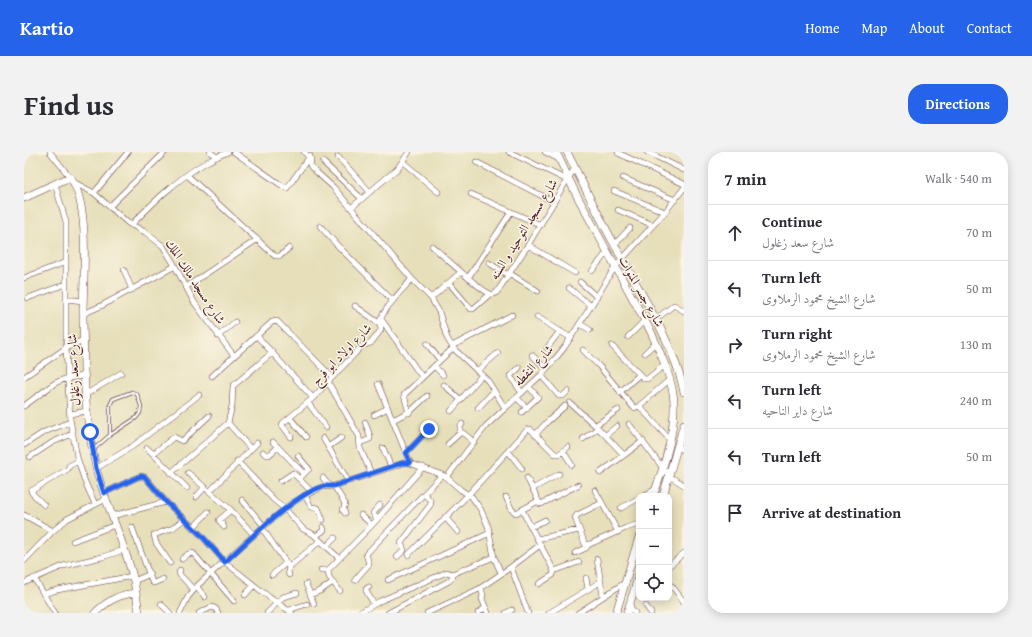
<!DOCTYPE html>
<meta charset="utf-8">
<style>
body{margin:0;font-family:"Gentium Book Plus",Amiri,serif;background:#f2f2f3;color:#2b2b33}
.controls{position:absolute;right:12px;bottom:12px;display:grid;overflow:hidden;border-radius:8px;box-shadow:0 2px 10px #0003}
.controls button{width:36px;height:36px;display:grid;place-items:center;padding:0;border:0;border-bottom:1px solid #e1e1e2;background:#fff;color:#2b2b33;font:20px sans-serif}
.stop{position:absolute;width:12px;height:12px;margin:-9px;border:3px solid #2563eb;border-radius:50%;background:#fff}
.stop.end{background:#2563eb;border-color:#fff;box-shadow:0 1px 4px #0008}
.list{margin:0;padding:0;list-style:none}
h2{display:flex;justify-content:space-between;align-items:center;height:52px;margin:0;padding:0 16px;font-size:17px}
h2 small{font-size:13px;font-weight:400;color:#7c7c81}
.list li{display:grid;grid-template-columns:26px 1fr auto;gap:12px;align-items:center;box-sizing:border-box;height:56px;padding:0 16px;border-top:1px solid #e1e1e2}
.list b{display:block;font-size:15px;white-space:nowrap}
.list p{margin:0;font-size:13px;white-space:nowrap;color:#7c7c81}
.list em{font-size:13px;font-style:normal;color:#7c7c81}
.icon{flex:none;width:22px;height:22px;fill:none;stroke:currentColor;stroke-width:2;stroke-linecap:round;stroke-linejoin:round}
.map{position:relative;flex:none;width:660px;height:461px;overflow:hidden;border-radius:16px}
header{display:flex;align-items:center;gap:24px;box-sizing:border-box;height:56px;padding:0 20px;background:#2563eb;color:#fff}
header strong{font-size:19px}
nav{display:flex;gap:22px;margin-inline-start:auto;font-size:14px}
.intro{display:flex;align-items:center;justify-content:space-between;box-sizing:border-box;height:96px;padding:0 24px}
h1{margin:0;font-size:28px}
.button{padding:10px 18px;border-radius:16px;background:#2563eb;color:#fff;font-size:14px;font-weight:700}
main{display:flex;gap:24px;padding:0 24px}
aside{flex:1;background:#fff;border-radius:16px;box-shadow:0 2px 10px #0003}
.map>svg:first-child{display:block}
</style>
<header>
<strong>Kartio</strong>
<nav><a>Home</a><a>Map</a><a>About</a><a>Contact</a></nav>
</header>
<div class="intro"><h1>Find us</h1><a class="button">Directions</a></div>
<main>
<div class="map">
<svg width="660" height="461" viewBox="0 0 660 461">
<rect width="100%" height="100%" fill="#fcf5e5"/>
<filter id="ink" filterUnits="userSpaceOnUse"><feTurbulence type="fractalNoise" baseFrequency=".025" numOctaves="2"/><feDisplacementMap in="SourceGraphic" scale="8" xChannelSelector="R" yChannelSelector="G"/><feConvolveMatrix kernelMatrix="1 2 1 2 8 2 1 2 1" color-interpolation-filters="sRGB"/></filter>
<filter id="wash" filterUnits="userSpaceOnUse"><feTurbulence type="fractalNoise" baseFrequency=".012" numOctaves="4" result="noise"/><feDisplacementMap in="SourceGraphic" scale="16" xChannelSelector="R" yChannelSelector="G"/><feGaussianBlur stdDeviation="0.9" result="paint"/><feColorMatrix in="noise" values="0 0 0 0 0 0 0 0 0 0 0 0 0 0 0 0 0 1.4 0 .05"/><feComposite in="paint" operator="in"/></filter>
<g filter="url(#wash)">
<rect width="100%" height="100%" fill="#e6dfba"/>
</g>
<g filter="url(#ink)">
<g fill="none" stroke-linecap="round" stroke-linejoin="round">
<defs>
<path id="lane" d="M 69,298 L 86,283 L 112,266 L 116,261 L 117,254 L 113,242 L 108,240 L 89,247 L 86,253 L 86,283"/>
<path id="street" d="M 26,0 L 46,25
M 186,0 L 193,5
M 210,0 L 260,35 L 263,36 L 286,4
M 280,0 L 287,7 L 286,13 L 288,16 L 309,35 L 388,127 L 407,146 L 415,160 L 423,186 L 429,196 L 464,229 L 481,256
M 485,0 L 543,28
M 521,0 L 535,7
M 623,0 L 660,18
M 594,1 L 660,32
M 314,5 L 346,40
M 299,10 L 338,47
M 379,10 L 414,40
M 452,10 L 530,50
M 163,23 L 251,104 L 256,104 L 265,96
M 599,26 L 651,48
M 51,31 L 70,41 L 104,71 L 121,80 L 139,94 L 151,114 L 170,150 L 210,204
M 31,32 L 42,70 L 42,196 L 46,267 L 53,305 L 61,330 L 71,352
M 590,39 L 641,60
M 70,41 L 104,0
M 447,42 L 517,73
M 85,55 L 141,0
M 327,56 L 373,17 L 385,0
M 594,58 L 629,73
M 107,73 C 130,50 153,27 181,11 C 188,7 196,3 204,0
M 296,74 L 313,93 L 369,149
M 591,92 L 606,76
M 504,93 L 551,121
M 408,94 C 417,102 459,141 467,142 C 470,143 471,141 473,140 L 504,93 L 543,28 L 551,16
M 465,111 L 484,123
M 100,118 L 108,138
M 568,119 L 583,100
M 485,121 L 514,139
M 0,126 L 42,110
M 444,126 L 487,60
M 556,130 L 573,145
M 425,131 L 447,157 L 449,157 L 466,142
M 162,135 L 234,87
M 545,136 L 567,154
M 4,146 L 42,132
M 407,146 L 437,120
M 42,147 L 59,149
M 331,154 L 355,171
M 59,162 L 77,154 L 151,114
M 513,165 L 547,186
M 357,167 L 398,225
M 632,167 L 650,153 L 660,159
M 556,172 L 566,178
M 194,184 L 211,170
M 233,184 L 289,246
M 604,185 L 621,168
M 403,192 L 416,208
M 428,194 L 488,163
M 588,194 L 620,227 L 623,227 L 641,213
M 523,196 L 536,179
M 559,198 L 575,214 L 610,256 L 615,254 L 645,228
M 621,201 L 632,190
M 508,203 L 522,217
M 410,214 L 419,223
M 495,216 L 486,224 L 498,241
M 453,219 L 474,201
M 517,223 L 535,244 L 539,244 L 544,239
M 188,224 L 248,170 L 253,169 L 308,225
M 0,225 L 42,196 L 59,188
M 304,230 L 335,284 L 336,296 L 347,321
M 354,232 L 386,311
M 420,233 L 437,248
M 596,240 L 615,223
M 61,243 L 97,221
M 493,246 L 503,256
M 284,251 L 302,275
M 546,251 L 574,276 L 600,303
M 0,254 L 31,231 L 43,226 L 60,224
M 615,254 L 646,288
M 454,256 L 470,239
M 427,259 L 458,223
M 498,260 L 514,245 L 505,235
M 385,261 L 380,243 L 429,196
M 46,262 L 63,259
M 350,263 L 364,256
M 266,266 L 282,285
M 369,268 L 388,258 L 403,244
M 204,271 L 226,296
M 605,272 L 645,324 L 660,333
M 572,273 L 594,258
M 436,281 L 436,275 L 438,272
M 511,283 L 523,270 L 541,254
M 582,283 L 593,274
M 267,285 L 258,273 L 259,271 L 289,246 L 338,194 L 347,191 L 357,178 C 357,175 355,172 356,169 C 359,157 380,136 388,127
M 299,286 L 324,329
M 559,287 L 574,276
M 249,290 L 280,322
M 336,291 L 346,287 L 346,284 L 341,270
M 424,292 L 436,281 L 439,281 L 450,290
M 0,293 L 20,280 L 46,270
M 304,295 L 317,286
M 654,295 L 660,299
M 123,296 L 129,302
M 359,296 L 367,315
M 484,299 L 498,317
M 539,299 L 548,313
M 239,300 L 242,303 L 245,303 L 254,295
M 382,301 L 405,277
M 274,304 L 285,317 L 277,325
M 6,305 L 29,290 L 48,282
M 213,309 L 250,348 L 261,357 L 279,377 L 289,382 L 315,406
M 73,316 L 109,294 L 175,243
M 147,321 L 204,271 L 208,254 L 209,234 L 249,200
M 164,321 L 207,358 L 230,383
M 576,321 L 619,289
M 423,325 L 462,274 L 517,223 L 531,207 L 540,196 L 567,154 L 591,115 L 641,60 L 660,36
M 299,326 L 305,334
M 503,326 L 516,352 L 517,352 L 554,333
M 257,329 L 269,321 L 288,340
M 310,334 L 320,350 L 321,352 L 319,358 L 321,361
M 163,336 L 129,302 L 150,285 L 158,289 L 185,264
M 508,337 L 535,322
M 571,338 L 594,380
M 186,339 L 233,291
M 80,341 L 114,325 L 118,324 L 121,325 L 142,350 L 177,383 L 201,410 L 245,445 L 268,461
M 281,343 L 287,355 L 294,356 L 299,368
M 619,344 L 632,337
M 172,345 L 181,335
M 482,345 L 488,358 L 492,361 L 514,349
M 218,348 L 240,374
M 578,351 L 553,363 L 551,366 L 561,392 L 566,392 L 602,376 L 615,372
M 20,353 L 8,341 L 7,339 L 44,317 L 45,314 L 54,309
M 597,356 L 615,346
M 498,358 L 530,419 L 529,423 L 515,432
M 0,363 L 29,379
M 337,363 L 348,373
M 88,364 L 142,350
M 421,365 L 434,380
M 353,368 L 349,361 L 356,353
M 108,375 L 128,430 L 130,431 L 139,427
M 200,375 L 195,368 L 207,358
M 507,375 L 521,368
M 169,376 L 184,360
M 238,376 L 265,415 L 264,420 L 265,423
M 292,384 L 300,378 L 299,375
M 513,387 L 555,378
M 49,389 L 91,373
M 302,395 L 311,386
M 551,401 L 562,396 L 564,393
M 384,403 L 444,343 L 504,277 L 506,277 L 531,302 L 535,302 L 544,295
M 373,405 L 380,398 L 377,391 L 407,352 L 406,348 L 400,342
M 158,407 L 164,402 L 169,401 L 210,449
M 573,407 L 579,444
M 0,409 L 29,379 L 43,367 L 82,347
M 146,411 L 132,391 L 130,383 L 149,376 L 160,367
M 645,414 L 660,401
M 265,415 L 296,389
M 156,418 L 155,421 L 156,423 L 170,438
M 297,418 L 304,418
M 530,419 L 555,410
M 248,423 L 262,411
M 10,426 L 31,461
M 562,426 L 564,437
M 331,428 L 345,412 L 342,402 L 418,323
M 364,428 L 466,381
M 110,429 L 126,422
M 0,431 L 39,414 L 78,405 L 100,398
M 282,432 L 290,452
M 648,434 L 660,450
M 173,435 L 181,445
M 345,435 L 342,437 L 342,439 L 350,452
M 457,436 L 459,443 L 458,447 L 464,461
M 316,439 L 305,425 L 304,418 L 348,373 L 399,315
M 19,442 L 33,438 L 109,424
M 221,443 L 230,433
M 286,443 L 296,439 L 309,430
M 137,452 L 146,461
M 605,454 L 611,461
M 622,454 L 627,461
M 265,458 L 283,452
M 156,461 L 164,445 L 174,433 L 240,374 L 268,351 L 284,342 L 298,335 L 310,334 L 383,310 L 421,324 L 437,338 L 448,345 L 457,358 L 464,374 L 470,405 L 477,421
M 175,461 L 188,455 L 192,457 L 194,461
M 243,461 L 259,445 L 273,441
M 335,461 L 356,449 L 423,420 L 428,422 L 470,405
M 364,461 L 425,429 L 429,425 L 428,422
M 403,461 L 455,437 L 487,415
M 454,461 L 461,456
M 482,461 L 488,458
M 504,461 L 487,415 L 516,393
M 525,461 L 576,430
M 554,461 L 602,430
M 656,461 L 660,458"/>
<path id="secondary" d="M 532,0 L 552,42 L 627,180 C 636,200 645,220 649,241 C 654,271 640,316 629,344
M 543,0 C 561,36 579,73 599,108 C 622,151 650,192 660,240
M 0,46 L 46,25 C 67,52 59,128 59,162 C 59,180 60,199 60,217 C 61,250 65,284 72,316 C 82,353 99,388 109,425 C 112,437 113,449 115,461
M 639,344 L 660,272
M 71,461 C 83,449 95,442 112,441
M 592,461 L 615,385
M 603,461 L 615,422"/>
</defs>
<use href="#lane" stroke="#613c40" stroke-width="4"/>
<use href="#street" stroke="#613c40" stroke-width="6"/>
<use href="#secondary" stroke="#613c40" stroke-width="8"/>
<use href="#lane" stroke="#fff" stroke-width="2.5"/>
<use href="#street" stroke="#fff" stroke-width="5"/>
<use href="#secondary" stroke="#fff" stroke-width="7"/>
</g>
</g>
<g fill="none" stroke-linecap="round" stroke-linejoin="round" filter="url(#ink)">
<path stroke="#2563eb" stroke-width="5" d="M 66,280 L 72,316 L 80,341 L 114,325 L 118,324 L 121,325 L 142,350 L 177,383 L 201,410 C 221,391 274,339 301,334 C 304,334 307,334 310,334 L 378,311 L 386,311 L 382,301 L 405,277"/>
</g>
<g text-anchor="middle" stroke-width="3" stroke-linejoin="round" paint-order="stroke">
<g font-size="13" fill="#4a1f2b" stroke="#fcf5e5">
<text transform="translate(499 77) rotate(-58)" y="5">شارع مسجد التوحيد و السنه</text>
<text transform="translate(172 129) rotate(57)" y="5">شارع مسجد مالك الملك</text>
<text transform="translate(618 139) rotate(61)" y="5">شارع جسر المنوات</text>
<text transform="translate(317 202) rotate(-46)" y="5">شارع اولاد ابو فرج</text>
<text transform="translate(509 213) rotate(-47)" y="5">شارع النقطه</text>
<text transform="translate(49 218) rotate(-93)" y="5">شارع سعد زغلول</text>
</g>
</g>
</svg>
<div class="controls">
<button>+</button>
<button>−</button>
<button><svg class="icon" aria-label="locate" viewBox="0 0 24 24"><circle cx="12" cy="12" r="6"/><path d="M12 2v4M12 18v4M2 12h4M18 12h4"/></svg></button>
</div>
<div class="stop" style="left:66px;top:280px"></div>
<div class="stop end" style="left:405px;top:277px"></div>
</div>
<aside>
<h2>7 min<small>Walk · 540 m</small></h2>
<ul class="list">
<li><svg class="icon" aria-label="ahead" viewBox="0 0 24 24"><path d="M12 20V5M6 11l6-6 6 6"/></svg><div><b>Continue</b><p>شارع سعد زغلول</p></div><em>70 m</em></li>
<li><svg class="icon" aria-label="left" viewBox="0 0 24 24"><path d="M17 20v-9H6M10 6l-5 5 5 5"/></svg><div><b>Turn left</b><p>شارع الشيخ محمود الرملاوى</p></div><em>50 m</em></li>
<li><svg class="icon" aria-label="right" viewBox="0 0 24 24"><path d="M7 20v-9h11M14 6l5 5-5 5"/></svg><div><b>Turn right</b><p>شارع الشيخ محمود الرملاوى</p></div><em>130 m</em></li>
<li><svg class="icon" aria-label="left" viewBox="0 0 24 24"><path d="M17 20v-9H6M10 6l-5 5 5 5"/></svg><div><b>Turn left</b><p>شارع داير الناحيه</p></div><em>240 m</em></li>
<li><svg class="icon" aria-label="left" viewBox="0 0 24 24"><path d="M17 20v-9H6M10 6l-5 5 5 5"/></svg><div><b>Turn left</b></div><em>50 m</em></li>
<li><svg class="icon" aria-label="arrive" viewBox="0 0 24 24"><path d="M6 21V4h12l-3 4 3 4H6"/></svg><div><b>Arrive at destination</b></div></li>
</ul>
</aside>
</main>
